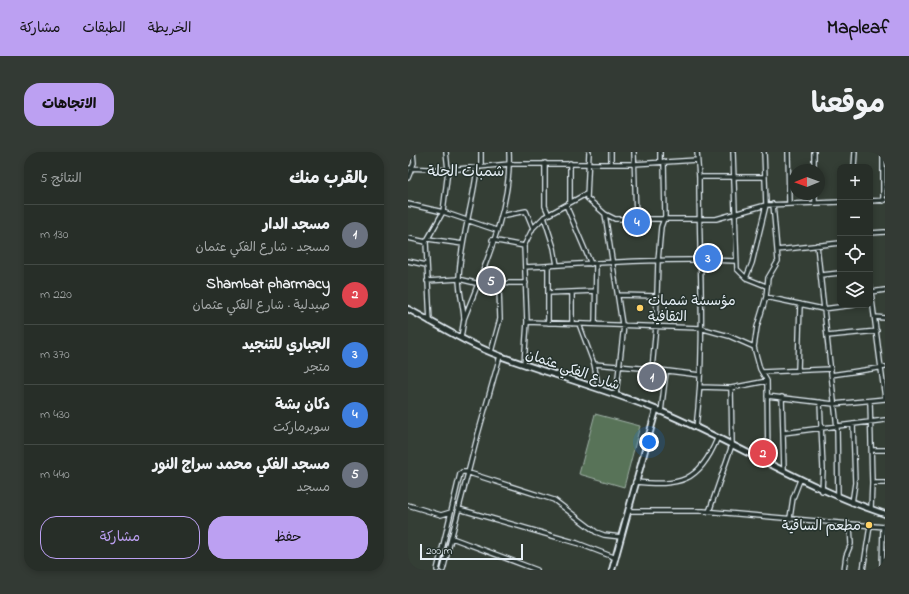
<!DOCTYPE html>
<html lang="ar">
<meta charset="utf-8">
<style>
body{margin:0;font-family:"Indie Flower","Playpen Sans Arabic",sans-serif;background:#333a34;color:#f1f3f6;direction:rtl}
.controls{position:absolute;right:12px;top:12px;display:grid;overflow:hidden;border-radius:8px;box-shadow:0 2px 6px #0003}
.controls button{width:36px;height:36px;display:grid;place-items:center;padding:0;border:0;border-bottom:1px solid #434a45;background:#272e28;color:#f1f3f6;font:20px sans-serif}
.compass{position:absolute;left:381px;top:12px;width:36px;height:36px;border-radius:50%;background:#272e28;box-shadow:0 2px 6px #0003;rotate:269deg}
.scale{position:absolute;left:12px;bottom:10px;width:103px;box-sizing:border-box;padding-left:4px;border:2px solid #e8f1f8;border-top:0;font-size:11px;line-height:14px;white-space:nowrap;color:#e8f1f8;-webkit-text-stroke:3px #26332d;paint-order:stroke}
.you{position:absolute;left:241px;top:290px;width:14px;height:14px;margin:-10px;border:3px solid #fff;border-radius:50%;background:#1a73e8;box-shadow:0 0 0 6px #1a73e833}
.badge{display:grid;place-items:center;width:26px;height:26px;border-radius:50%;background:#bca0f2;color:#fff;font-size:13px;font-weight:700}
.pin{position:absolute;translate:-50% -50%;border:2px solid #fff;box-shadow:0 1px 4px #0006}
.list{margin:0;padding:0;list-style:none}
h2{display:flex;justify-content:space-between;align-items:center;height:52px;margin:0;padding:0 16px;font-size:17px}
h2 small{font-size:13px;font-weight:400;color:#a4a8a8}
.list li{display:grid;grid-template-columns:26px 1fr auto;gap:12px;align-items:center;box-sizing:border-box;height:60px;padding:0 16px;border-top:1px solid #434a45}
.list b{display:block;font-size:15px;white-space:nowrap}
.list p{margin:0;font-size:13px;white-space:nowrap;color:#a4a8a8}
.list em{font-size:13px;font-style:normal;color:#a4a8a8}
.actions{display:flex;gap:8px;padding:12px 16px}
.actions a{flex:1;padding:9px 0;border:1px solid #bca0f2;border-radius:16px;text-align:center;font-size:14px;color:#bca0f2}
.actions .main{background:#bca0f2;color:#111}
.icon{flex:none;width:22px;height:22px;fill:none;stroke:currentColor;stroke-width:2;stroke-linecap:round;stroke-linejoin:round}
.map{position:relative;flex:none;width:477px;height:418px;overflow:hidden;direction:ltr;border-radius:16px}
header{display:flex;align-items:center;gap:24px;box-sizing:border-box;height:56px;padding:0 20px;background:#bca0f2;color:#111}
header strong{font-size:19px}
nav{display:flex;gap:22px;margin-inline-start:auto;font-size:14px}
.intro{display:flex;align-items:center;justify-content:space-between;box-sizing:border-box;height:96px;padding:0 24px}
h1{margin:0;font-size:28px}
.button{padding:10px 18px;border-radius:16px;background:#bca0f2;color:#111;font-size:14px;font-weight:700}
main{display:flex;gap:24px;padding:0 24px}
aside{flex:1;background:#272e28;border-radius:16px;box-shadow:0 2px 6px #0003}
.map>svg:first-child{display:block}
</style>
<header>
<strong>Mapleaf</strong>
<nav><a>الخريطة</a><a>الطبقات</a><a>مشاركة</a></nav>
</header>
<div class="intro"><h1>موقعنا</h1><a class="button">الاتجاهات</a></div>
<main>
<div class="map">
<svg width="477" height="418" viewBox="0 0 477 418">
<rect width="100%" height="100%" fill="#343e35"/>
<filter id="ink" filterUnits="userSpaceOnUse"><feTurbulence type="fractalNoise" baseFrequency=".025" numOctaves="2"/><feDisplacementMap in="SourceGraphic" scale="8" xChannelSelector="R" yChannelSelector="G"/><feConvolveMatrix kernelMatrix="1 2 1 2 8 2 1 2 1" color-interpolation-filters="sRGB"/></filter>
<g filter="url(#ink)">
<path fill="#597358" stroke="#a0b2a8" d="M 187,262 L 232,274 L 216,335 L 171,322 Z"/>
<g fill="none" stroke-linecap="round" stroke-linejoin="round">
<defs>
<path id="minor" d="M 73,0 L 73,15
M 181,0 L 179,46 L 197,62 L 207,67 L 308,67 L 358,53
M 203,0 L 203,11
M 226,0 L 228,67
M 325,0 L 329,117 L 338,126 L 358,134
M 356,0 L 358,53 L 432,50
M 380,0 L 381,51
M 406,0 L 406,18
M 252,9 L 252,0
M 137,11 L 137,54 L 140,61
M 446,15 L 447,0
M 0,16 L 40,18 L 101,12 L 226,12 L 289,8
M 291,25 L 357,25
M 0,26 L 6,11 L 5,0
M 407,42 L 407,50
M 462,49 L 477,48
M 475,49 L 475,0
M 162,50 L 162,11
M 0,52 L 35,60 L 88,78
M 158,53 L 183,112
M 197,62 L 214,172
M 93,64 L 118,59 L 125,76
M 136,65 L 146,96 L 149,113
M 462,81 L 477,80
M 0,86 L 18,90
M 20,87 L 55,92
M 84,88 L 116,94
M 409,93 L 429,276 L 430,345
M 369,98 L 432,91
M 0,109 L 18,113
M 140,114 L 140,171
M 117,115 C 187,111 257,106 328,109
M 413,123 L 432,121
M 338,126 L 344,111 L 358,53
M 19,129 L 51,127 L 88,136 L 100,131 L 118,131
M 463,140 L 477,138
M 140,141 L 187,139
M 210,143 L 249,144
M 358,145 L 415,157 L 446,153
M 467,165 L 477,166
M 56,166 C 55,153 51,139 51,126 C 52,89 65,53 69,16
M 22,170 L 18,90 L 35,60 L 40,18 L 38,0
M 119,170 L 292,176 L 321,184 L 346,195
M 164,172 L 164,140
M 171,172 L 186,212 L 191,237
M 187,172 L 188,111
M 419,184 L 469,179
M 53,186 L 56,167 C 76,116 104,55 101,0
M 83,200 L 92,167 L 91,136
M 116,212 L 119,170 L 116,94 L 125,76 L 136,65 L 178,42
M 186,212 L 244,217 L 292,223
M 244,217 L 248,174 L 250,109 L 253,75 L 257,64 L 256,9
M 390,218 L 392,152
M 354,220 L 423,217
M 423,223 L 477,215
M 292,235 L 323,236 L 359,229
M 208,243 L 216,173
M 359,244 L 426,252 L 477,247 L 462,132
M 374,245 L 376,318
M 462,249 L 464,331 L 463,357
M 412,250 L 415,317 L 414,339
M 253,260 L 258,220
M 288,276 C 298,194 291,108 291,25 L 289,0
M 375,281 L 477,268
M 464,298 L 477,298
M 360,311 L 359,229 L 352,217 L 346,195 L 349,175 L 358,145 L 360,126 L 370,109 L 365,52
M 227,330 C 271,334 291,331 309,287
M 464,331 L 477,331
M 444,351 L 447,331 L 445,272
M 0,353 L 33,363 L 43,360 L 52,322 L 54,320 L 58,320 L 146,348 L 188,380 L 196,383 L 213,385
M 51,357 L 169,391 L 208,406
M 220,359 L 295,359 L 477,375
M 301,360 L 324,293 L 323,236
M 382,366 L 385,346 L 392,328
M 44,386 L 129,418
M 29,418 L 43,360
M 35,418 L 70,282 L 92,204
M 436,418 L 438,404 L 443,392 L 442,373
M 455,418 L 462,374
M 474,418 L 475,375"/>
<path id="tertiary" d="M 0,157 C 30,173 59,192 92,204 C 145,223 200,238 252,259 C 328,291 398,336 477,362
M 204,418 L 248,258"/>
</defs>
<use href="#minor" stroke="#e8f1f8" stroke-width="6"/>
<use href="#tertiary" stroke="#e8f1f8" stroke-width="8"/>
<use href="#minor" stroke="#26332d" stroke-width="3.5"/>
<use href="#tertiary" stroke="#26332d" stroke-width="4.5"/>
</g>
</g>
<g fill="#ffd166" stroke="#26332d" stroke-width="1.5">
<circle cx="232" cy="156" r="4"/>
<circle cx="461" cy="373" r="4"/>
</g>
<g text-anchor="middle" stroke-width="3" stroke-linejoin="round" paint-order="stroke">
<g font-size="14" fill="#e8f1f8" stroke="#26332d" text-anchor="start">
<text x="240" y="153">مؤسسة شمبات<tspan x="240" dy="16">الثقافية</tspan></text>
<text x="453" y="378" text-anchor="end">مطعم الساقية</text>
</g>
<g font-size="14" fill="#e8f1f8" stroke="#26332d">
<text transform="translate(165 217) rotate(19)" y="5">شارع الفكي عثمان</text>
</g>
<g font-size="15" fill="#e8f1f8" stroke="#26332d">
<text x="58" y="24">شمبات الحلة</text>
</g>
</g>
</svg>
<div class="controls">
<button>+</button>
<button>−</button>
<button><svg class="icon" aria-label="locate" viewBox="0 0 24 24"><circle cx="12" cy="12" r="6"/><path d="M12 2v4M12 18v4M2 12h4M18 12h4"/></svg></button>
<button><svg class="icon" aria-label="layers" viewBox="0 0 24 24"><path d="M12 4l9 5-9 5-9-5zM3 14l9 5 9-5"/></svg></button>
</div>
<svg class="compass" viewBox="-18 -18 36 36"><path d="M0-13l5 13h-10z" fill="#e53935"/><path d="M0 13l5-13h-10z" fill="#a4a8a8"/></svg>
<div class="scale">200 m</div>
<div class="you"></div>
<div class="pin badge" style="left:244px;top:225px;background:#6b7280">1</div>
<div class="pin badge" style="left:355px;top:301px;background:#e0444e">2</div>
<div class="pin badge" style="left:300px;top:106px;background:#3f7fe0">3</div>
<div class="pin badge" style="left:229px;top:70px;background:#3f7fe0">4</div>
<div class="pin badge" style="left:83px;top:129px;background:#6b7280">5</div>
</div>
<aside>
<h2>بالقرب منك<small>النتائج: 5</small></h2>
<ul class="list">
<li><span class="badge" style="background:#6b7280">1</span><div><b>مسجد الدار</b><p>مسجد · شارع الفكي عثمان</p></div><em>130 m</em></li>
<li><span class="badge" style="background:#e0444e">2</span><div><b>Shambat pharmacy</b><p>صيدلية · شارع الفكي عثمان</p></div><em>220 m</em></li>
<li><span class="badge" style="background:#3f7fe0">3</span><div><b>الجباري للتنجيد</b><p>متجر</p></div><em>370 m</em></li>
<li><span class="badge" style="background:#3f7fe0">4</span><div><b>دكان بشة</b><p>سوبرماركت</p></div><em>430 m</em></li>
<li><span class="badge" style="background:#6b7280">5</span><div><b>مسجد الفكي محمد سراج النور</b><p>مسجد</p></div><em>440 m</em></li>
</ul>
<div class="actions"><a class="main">حفظ</a><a>مشاركة</a></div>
</aside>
</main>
